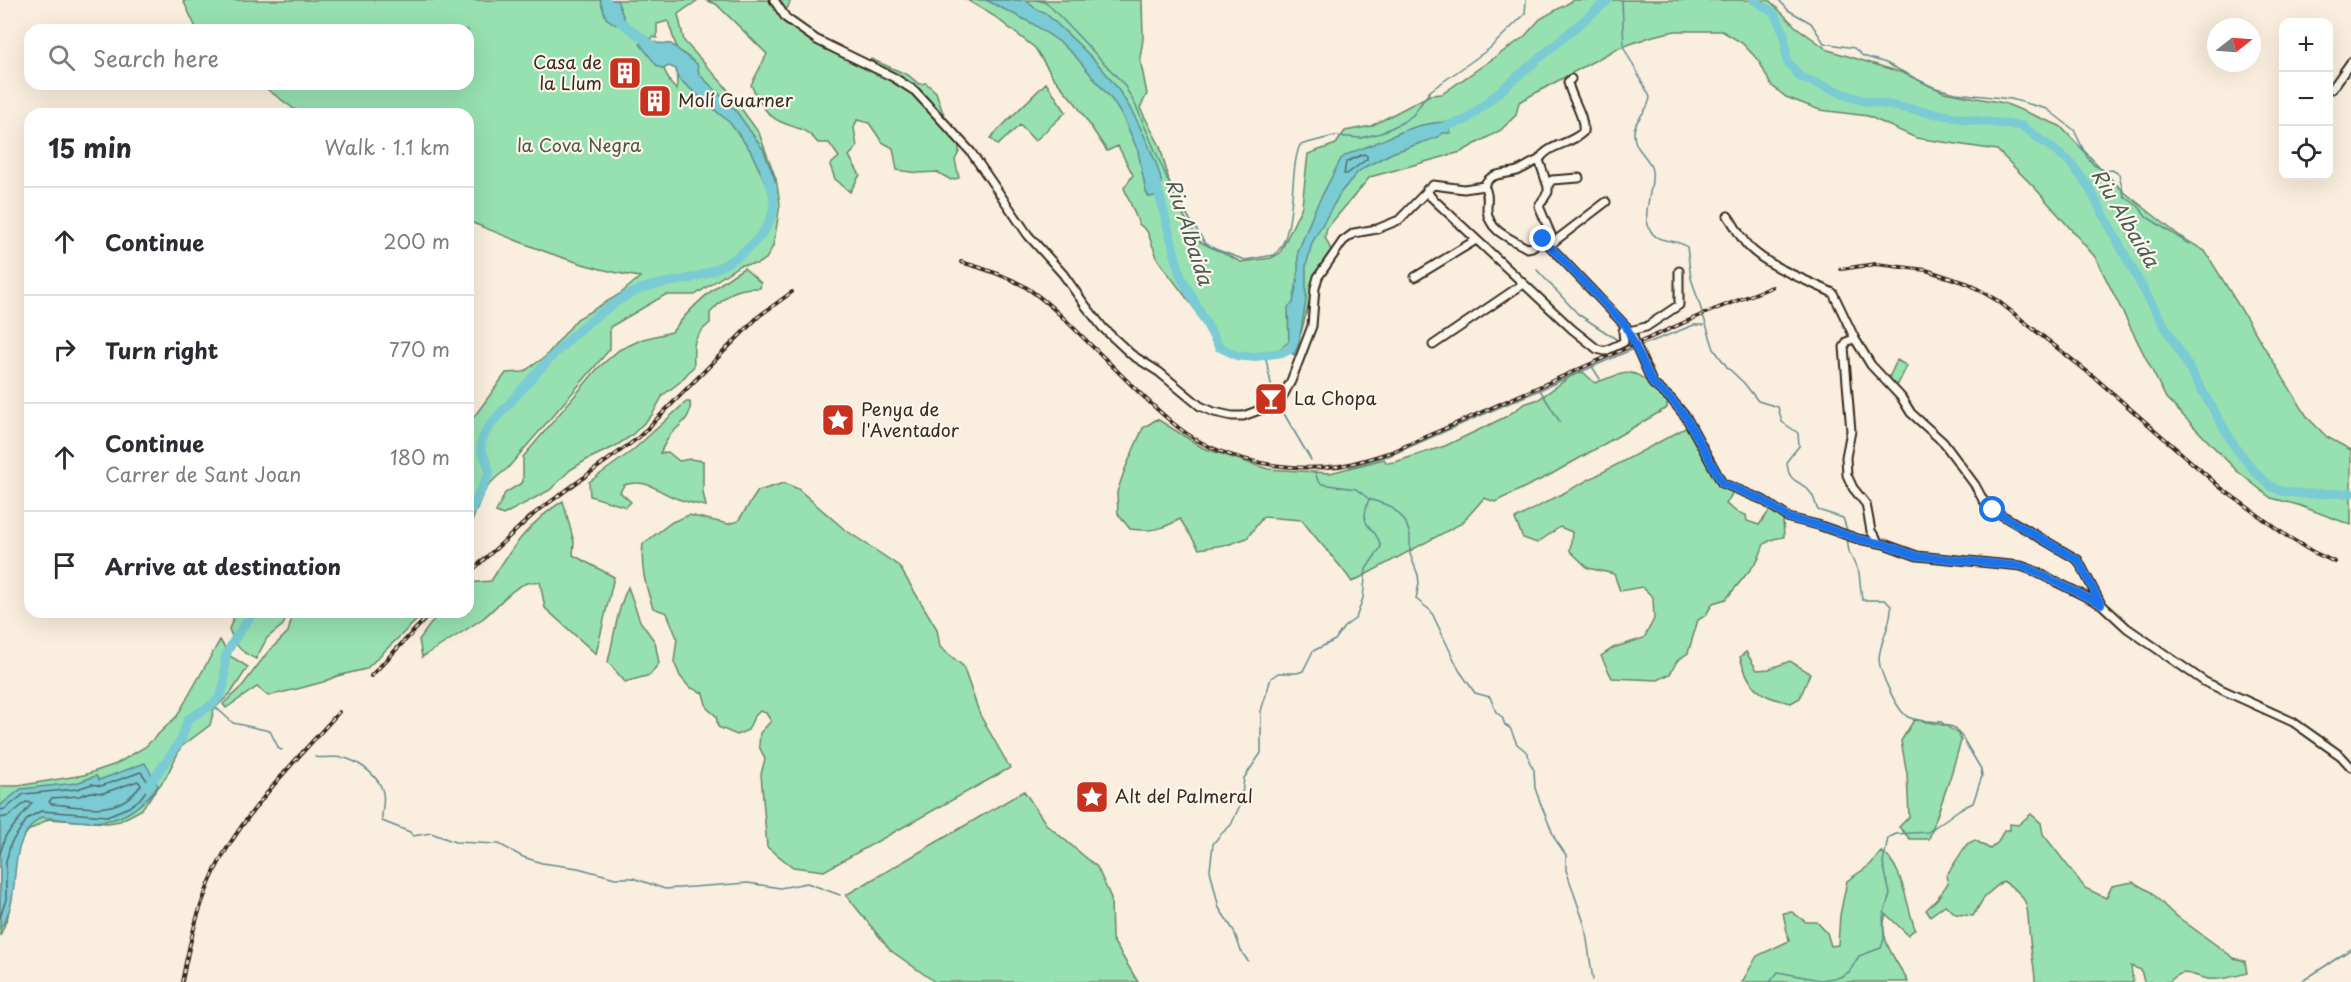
<!DOCTYPE html>
<meta charset="utf-8">
<style>
body{margin:0;font-family:"Playpen Sans",sans-serif;background:#f2f2f3;color:#2b2b33}
.controls{position:absolute;right:18px;top:18px;display:grid;overflow:hidden;border-radius:12px;box-shadow:0 6px 24px #0002}
.controls button{width:54px;height:54px;display:grid;place-items:center;padding:0;border:0;border-bottom:2px solid #e1e1e2;background:#fff;color:#2b2b33;font:30px sans-serif}
.compass{position:absolute;left:2207px;top:18px;width:54px;height:54px;border-radius:50%;background:#fff;box-shadow:0 6px 24px #0002;rotate:73deg}
.stop{position:absolute;width:18px;height:18px;margin:-14px;border:4px solid #1a73e8;border-radius:50%;background:#fff}
.stop.end{background:#1a73e8;border-color:#fff;box-shadow:0 2px 6px #0008}
.list{margin:0;padding:0;list-style:none}
h2{display:flex;justify-content:space-between;align-items:center;height:78px;margin:0;padding:0 24px;font-size:26px}
h2 small{font-size:20px;font-weight:400;color:#7c7c81}
.list li{display:grid;grid-template-columns:39px 1fr auto;gap:18px;align-items:center;box-sizing:border-box;height:108px;padding:0 24px;border-top:2px solid #e1e1e2}
.list b{display:block;font-size:22px;white-space:nowrap}
.list p{margin:0;font-size:20px;white-space:nowrap;color:#7c7c81}
.list em{font-size:20px;font-style:normal;color:#7c7c81}
.icon{flex:none;width:33px;height:33px;fill:none;stroke:currentColor;stroke-width:2;stroke-linecap:round;stroke-linejoin:round}
.map{position:relative;flex:none;width:2351px;height:982px;overflow:hidden}
.search{position:absolute;background:#fff;box-shadow:0 6px 24px #0002;left:24px;top:24px;width:450px;height:66px;display:flex;align-items:center;gap:15px;box-sizing:border-box;padding:0 21px;border-radius:18px;color:#7c7c81;font-size:22px}
.panel{position:absolute;background:#fff;box-shadow:0 6px 24px #0002;left:24px;top:108px;width:450px;height:510px;border-radius:18px}
.map>svg:first-child{display:block}
</style>
<div class="map">
<svg width="2351" height="982" viewBox="0 0 2351 982">
<rect width="100%" height="100%" fill="#faeede"/>
<filter id="ink" filterUnits="userSpaceOnUse"><feTurbulence type="fractalNoise" baseFrequency=".0167" numOctaves="2"/><feDisplacementMap in="SourceGraphic" scale="12" xChannelSelector="R" yChannelSelector="G"/><feConvolveMatrix kernelMatrix="1 2 1 2 8 2 1 2 1" color-interpolation-filters="sRGB"/></filter>
<g filter="url(#ink)">
<path fill="#97e0b0" stroke="#698567" stroke-width="1.5" fill-rule="evenodd" d="M 183,0 L 698,0 L 678,14 L 684,41 L 724,85 L 759,133 L 776,179 L 780,204 L 776,230 L 773,246 L 766,259 L 757,264 L 740,265 L 695,295 L 665,295 L 610,327 L 610,349 L 507,469 C 478,490 482,500 468,531 L 468,425 L 506,373 L 523,372 L 545,357 L 577,319 L 620,294 L 640,277 C 579,268 525,244 468,221 L 468,114 L 301,114 L 260,84 L 468,84 L 468,30 L 197,30 ZM 668,21 L 676,46 L 677,90 L 671,84 L 652,44 L 652,37 L 657,38 L 657,24 Z
M 705,0 L 791,0 L 783,17 L 862,65 L 871,59 L 908,75 L 919,84 L 926,83 L 936,92 L 942,110 L 959,144 L 959,152 L 955,160 L 959,178 L 951,180 L 937,172 L 918,173 L 897,170 L 893,148 L 882,142 L 869,123 L 857,120 L 854,128 L 857,147 L 849,156 L 860,175 L 850,192 L 835,179 L 830,165 L 839,157 L 829,143 L 818,143 C 803,126 799,130 781,122 C 765,115 758,99 751,85 L 767,54 L 716,4 Z
M 967,0 L 1142,0 L 1143,39 L 1140,59 L 1147,94 L 1140,108 L 1160,146 L 1174,200 L 1200,242 L 1241,262 L 1271,258 L 1280,253 L 1302,206 L 1308,154 L 1336,144 L 1345,131 L 1371,126 L 1430,95 L 1442,94 L 1524,37 L 1540,19 L 1574,0 L 1769,0 L 1795,26 L 1828,50 L 1903,73 L 1944,92 L 2004,103 L 2060,126 L 2123,191 L 2181,237 L 2205,251 L 2308,418 L 2327,437 L 2351,450 L 2351,525 L 2298,505 L 2271,498 L 2237,471 L 2166,398 L 2095,257 L 2035,188 L 1997,150 L 1916,138 L 1868,116 L 1820,110 L 1786,97 L 1771,85 L 1759,61 L 1742,43 L 1722,31 L 1675,31 L 1653,36 L 1616,49 L 1519,102 L 1516,115 L 1501,130 L 1461,152 L 1370,177 L 1327,228 L 1325,237 L 1331,250 L 1318,269 L 1301,333 L 1277,351 L 1242,355 L 1221,344 L 1158,260 L 1147,231 L 1139,224 L 1124,188 L 1133,175 L 1118,146 L 1107,151 L 1076,104 L 1053,77 L 1035,48 L 994,16 Z
M 1046,83 L 1066,112 L 1035,141 L 1020,125 L 998,145 L 990,138 Z
M 744,268 L 761,283 L 760,288 C 733,287 727,295 710,313 L 710,323 C 692,338 693,343 694,366 L 680,382 L 663,395 L 652,415 L 631,436 L 614,447 L 588,459 L 570,470 L 550,490 L 503,515 L 496,512 L 505,493 L 523,482 L 523,457 L 598,368 L 619,350 L 643,339 L 672,332 C 691,306 716,285 744,268 Z
M 1897,360 L 1907,366 L 1896,388 L 1888,380 Z
M 1583,372 L 1595,383 C 1639,366 1634,370 1667,401 L 1667,408 L 1550,475 L 1495,502 L 1484,498 L 1462,523 L 1352,582 C 1337,560 1318,542 1302,520 L 1263,517 L 1247,538 L 1230,544 L 1199,549 L 1180,519 C 1163,529 1150,532 1130,529 L 1118,514 L 1117,492 L 1125,469 L 1143,428 L 1157,419 L 1203,448 L 1268,469 L 1330,473 L 1384,459 L 1387,463 L 1395,462 L 1445,446 L 1489,425 L 1507,416 L 1524,404 L 1539,399 L 1571,376 Z
M 686,402 L 690,402 C 693,418 679,425 670,435 C 666,441 663,447 660,453 L 668,452 L 679,461 L 690,459 L 703,461 L 703,492 L 706,506 C 696,504 687,502 678,499 C 657,492 649,478 624,485 L 620,492 L 631,502 L 626,507 L 590,496 L 589,482 L 632,451 Z
M 1689,426 L 1720,485 L 1733,492 L 1726,504 L 1737,512 L 1746,515 L 1747,521 L 1759,525 L 1770,510 L 1783,519 L 1784,537 L 1773,539 L 1764,544 L 1758,560 L 1726,599 L 1713,603 L 1706,615 L 1698,620 L 1688,653 L 1677,661 L 1670,674 L 1658,680 L 1612,678 L 1601,656 L 1613,648 L 1644,638 L 1654,619 L 1653,597 L 1642,587 L 1620,591 L 1614,574 L 1588,568 L 1570,551 L 1572,532 L 1560,527 L 1537,543 L 1523,538 L 1515,519 Z
M 784,483 L 798,489 L 844,529 L 899,566 L 937,629 L 940,647 L 963,666 L 980,715 L 1010,768 L 824,871 L 793,867 L 767,847 L 761,774 L 765,759 L 759,746 L 760,733 L 771,721 L 766,713 L 760,711 L 754,717 L 748,730 L 737,735 L 718,727 L 716,716 L 707,708 L 703,693 L 689,687 L 680,676 L 674,662 L 677,638 L 667,613 L 653,608 C 646,587 640,567 643,544 L 672,522 L 689,515 L 728,524 L 738,521 L 758,491 Z
M 563,501 L 574,542 L 573,555 L 614,577 L 596,654 L 545,608 L 540,582 C 515,579 501,605 482,619 C 463,632 442,645 422,657 L 419,640 L 439,612 L 468,612 L 468,583 L 491,581 C 510,550 531,520 563,501 Z
M 628,587 L 640,621 L 655,642 L 659,663 L 650,675 L 625,682 L 608,662 C 614,637 617,610 628,587 Z
M 236,612 L 289,612 L 283,625 L 267,638 L 256,659 C 240,652 235,645 229,629 Z
M 296,612 L 425,612 L 366,669 L 337,676 L 323,682 L 301,688 L 268,696 L 257,687 L 226,708 L 223,704 L 243,685 L 267,653 L 288,632 L 292,617 Z
M 220,640 L 230,656 L 248,667 L 231,693 L 214,709 L 210,725 L 181,747 L 166,777 L 141,810 L 120,821 L 108,823 L 48,819 L 28,831 L 10,856 L 12,892 L 8,916 L 0,936 L 0,786 L 17,786 L 84,775 L 116,764 L 145,747 L 177,716 Z
M 1746,652 L 1757,670 L 1769,669 L 1790,661 L 1810,673 L 1800,698 L 1791,703 C 1759,697 1749,688 1740,657 Z
M 1914,720 L 1941,722 L 1958,734 L 1961,741 L 1950,778 L 1929,839 L 1910,839 L 1899,827 L 1909,817 L 1907,774 L 1901,741 Z
M 1024,791 L 1046,824 L 1097,867 L 1111,898 L 1112,939 L 1138,982 L 935,982 L 890,950 L 846,895 Z
M 2031,814 L 2041,823 L 2043,834 L 2085,888 L 2106,898 L 2112,886 L 2133,882 L 2151,892 L 2171,912 L 2234,958 L 2245,961 L 2247,973 C 2236,976 2220,981 2208,979 C 2191,976 2185,966 2169,982 L 2144,982 L 2141,970 L 2131,966 L 2133,982 L 2035,982 C 2035,968 2031,954 2030,940 C 2026,909 2034,900 2003,881 L 1985,896 L 1973,916 L 1956,914 L 1945,905 L 1930,916 L 1926,910 L 1937,899 L 1948,883 L 1946,876 L 1967,844 L 1975,840 L 1990,849 L 1998,842 L 2004,830 L 2010,830 L 2010,824 L 2018,825 Z
M 1881,852 C 1902,861 1907,908 1915,929 L 1908,935 L 1886,914 C 1877,940 1897,960 1908,982 L 1742,982 L 1757,956 L 1789,941 L 1783,913 L 1792,912 L 1806,922 L 1817,922 L 1827,933 L 1831,946 L 1838,945 L 1840,915 L 1847,881 L 1870,865 Z"/>
<path fill="#7acbd3" stroke="#618b8b" stroke-width="1.5" d="M 600,0 L 617,0 L 625,21 L 616,25 L 606,18 Z
M 986,0 L 1025,0 L 1038,10 L 1044,12 C 1093,57 1121,81 1148,144 C 1152,153 1162,175 1161,183 C 1160,187 1157,192 1156,196 L 1149,197 L 1146,192 L 1138,151 L 1123,117 L 1112,100 L 1076,57 L 1061,43 L 1033,24 Z
M 644,37 L 657,43 L 671,44 L 697,64 L 699,74 L 736,111 L 763,149 L 776,182 L 766,184 L 750,150 L 730,123 L 678,78 L 676,69 L 669,66 L 663,69 L 657,66 L 640,44 Z
M 1447,122 L 1451,133 L 1443,133 L 1438,137 L 1392,153 L 1365,167 L 1357,173 L 1341,192 L 1312,243 L 1306,266 L 1306,300 L 1299,342 L 1294,355 L 1289,351 L 1288,307 L 1293,303 L 1298,276 L 1298,252 L 1315,209 L 1341,159 C 1349,152 1356,151 1366,147 C 1397,135 1412,123 1447,122 Z
M 145,763 L 158,786 C 120,833 94,822 41,817 C 0,848 27,891 0,928 L 0,807 L 2,804 L 21,789 L 76,783 L 96,776 L 99,780 Z"/>
<g fill="none" stroke-linecap="round" stroke-linejoin="round">
<path stroke="#546a66" stroke-width="1.5" d="M 1364,154 L 1367,156 L 1367,159 L 1347,174 L 1344,174 L 1346,162 Z
M 138,781 L 141,785 C 118,817 85,807 52,804 L 49,802 L 52,798 L 79,796 L 91,792 L 103,793 Z
M 0,810 L 5,809 L 24,794 L 77,789 L 92,784 L 101,786 L 141,772 L 150,785 L 140,799 L 129,807 L 107,816 L 41,811 L 28,818 L 11,843 L 6,861 L 6,899 L 0,918
M 0,818 L 9,816 L 26,802 L 32,803 L 5,837 L 0,854"/>
<path stroke="#618b8b" stroke-width="1.5" d="M 1037,0 L 1047,3 L 1123,83 L 1136,106 L 1174,195 L 1205,243 L 1215,249 L 1245,260 L 1274,255 C 1298,236 1288,172 1300,145 L 1334,136 L 1361,138 L 1381,133 L 1403,122 L 1413,115 L 1430,91 L 1489,49 L 1525,14 L 1526,0
M 1622,0 L 1624,48 L 1650,97 C 1649,112 1633,119 1634,134 C 1634,151 1650,156 1652,171 C 1655,190 1638,217 1653,234 C 1662,244 1677,238 1687,247 L 1691,278 L 1714,349 L 1727,367 L 1744,383 L 1758,401 L 1778,407 L 1782,422 L 1798,433 L 1799,446 L 1787,461 C 1788,485 1799,478 1810,492 C 1815,497 1815,505 1818,510 L 1843,518 L 1848,533
M 1779,0 L 1788,10 L 1811,23 L 1824,43 L 1854,48 L 1863,56 L 1886,63 L 1932,87 L 1956,93 L 2011,99 L 2047,109 L 2074,130 L 2087,157 L 2094,165 L 2105,171 L 2112,170 L 2119,174 L 2124,196 L 2138,206 L 2147,217 L 2189,244
M 1537,270 L 1578,314 L 1619,341
M 1640,346 L 1694,325 L 1704,325
M 1265,354 L 1272,389 L 1277,400
M 1593,368 L 1600,379
M 1540,390 L 1560,422
M 1280,407 L 1311,460
M 1349,467 L 1391,455 L 1633,349
M 1315,472 L 1318,481 L 1322,484 L 1356,489 L 1369,499 L 1390,506 L 1401,516 L 1406,523 L 1410,535 L 1410,554 L 1418,575 L 1419,583 L 1416,599 L 1431,611 L 1459,670 L 1475,693 L 1490,697 L 1496,712 L 1502,717 L 1505,725 L 1510,728 L 1517,744 L 1528,753 L 1529,761 L 1534,770 L 1535,788 L 1540,802 L 1555,839 L 1566,855 L 1566,870 L 1585,926 L 1593,980
M 212,704 L 233,723 L 270,731 L 279,749 L 282,750
M 315,757 C 325,759 339,755 348,759 C 362,764 380,777 383,793 C 385,803 381,812 382,821 L 410,832 L 413,836 L 431,833 L 455,842 L 499,844 L 523,857 L 542,863 L 578,868 L 615,878 L 633,878 L 665,889 L 748,883 L 780,888 L 807,883 L 840,895
M 1248,961 L 1241,951 L 1234,931 L 1219,908 L 1210,870 L 1213,844 L 1220,835 L 1231,825 L 1241,803 L 1244,778 L 1261,753 L 1261,711 L 1271,678 L 1278,673 L 1297,673 L 1303,671 L 1313,651 L 1335,640 L 1344,627 L 1356,618 L 1363,598 L 1366,569 L 1381,547 C 1376,523 1357,532 1369,499
M 1770,982 L 1778,972 L 1820,980 L 1840,977 L 1849,972 L 1859,956 L 1881,948 L 1884,939 L 1883,917 L 1890,894 L 1883,863 L 1888,838 L 1896,834 L 1928,832 L 1960,809 L 1973,803 L 1982,776 L 1981,769 L 1962,737 L 1953,727 C 1945,725 1913,720 1908,717 C 1897,711 1880,673 1879,660 C 1879,641 1892,626 1891,606 L 1885,600 L 1862,600 L 1859,573 L 1849,552 L 1847,538
M 2301,982 L 2351,949"/>
<path stroke="#7acbd3" stroke-width="9" d="M 606,0 L 619,21 L 652,45
M 1754,0 L 1774,13 L 1784,33 L 1787,61 L 1800,77 L 1861,100 L 1971,120 L 2022,126 L 2068,160 L 2087,184 L 2142,287 L 2235,447 L 2255,472 L 2272,487 L 2281,491 L 2303,494 L 2351,493
M 1439,128 L 1466,120 L 1608,0
M 1155,179 L 1181,277 L 1219,347 L 1238,356 L 1252,357 L 1285,352 L 1291,348 L 1294,340
M 468,516 L 489,474 C 491,462 477,453 482,440 C 486,427 500,414 509,404 C 545,363 582,320 630,294 C 650,283 670,283 691,278 C 725,270 781,235 773,194 C 772,187 768,179 765,172
M 148,787 L 181,740 L 188,719 C 196,713 209,709 216,701 C 227,689 224,674 225,660 C 226,649 247,620 255,612"/>
<defs>
<path id="minor" d="M 774,0 L 786,18 L 817,40 L 893,77 L 915,91 L 971,152 L 1028,235 L 1063,274 L 1085,305 L 1103,328 L 1132,355 L 1159,372 L 1200,406 L 1214,412 L 1232,416 L 1243,416 L 1279,403 L 1291,381 L 1312,326 L 1315,288 L 1318,277 L 1343,241 L 1354,233 L 1377,229 L 1399,220 L 1433,185 L 1464,189 L 1484,186 C 1489,194 1487,201 1487,210 C 1489,232 1510,238 1527,248 L 1532,247 L 1543,239 L 1622,322 L 1633,337
M 2332,89 L 2351,62
M 1548,185 L 1552,180 L 1579,178
M 1484,186 C 1490,172 1504,175 1517,171 C 1525,168 1531,163 1539,160
M 1427,189 L 1430,196 L 1572,329 L 1597,349 L 1605,351 L 1624,342 L 1623,331 L 1626,326
M 1728,216 C 1736,227 1740,238 1749,247 C 1770,268 1807,280 1833,293 L 1855,339 L 1871,365 L 1901,397 L 1911,413 L 1943,442 L 1975,485 L 1983,500 L 1993,510 L 2078,560 L 2101,604
M 1554,242 L 1539,206 L 1548,192 L 1548,187 L 1539,160 C 1548,144 1570,145 1583,132 C 1585,115 1571,99 1568,82 L 1571,79
M 1551,244 L 1606,202
M 1415,277 L 1476,240
M 1629,331 L 1646,327 L 1679,305 L 1679,271
M 1855,339 L 1848,341 L 1844,347 L 1851,431 L 1846,457 L 1847,475 L 1853,488 L 1866,504 L 1871,531 L 1879,543
M 1433,345 L 1523,284
M 1637,348 L 1653,384 L 1671,399 L 1686,417 L 1722,483 L 1763,500 L 1789,518 L 1818,525 L 1858,539 L 1884,544 L 1917,556 L 2021,566 L 2032,570 L 2101,604 L 2127,628 L 2205,682 L 2293,722 L 2341,756 L 2351,767"/>
</defs>
<use href="#minor" stroke="#3b2a1e" stroke-width="11"/>
<use href="#minor" stroke="#fbf7ec" stroke-width="7"/>
<defs>
<path id="rail" d="M 961,262 C 983,268 1004,275 1024,286 C 1052,304 1075,330 1099,353 C 1125,378 1150,405 1179,428 C 1221,461 1286,472 1339,466 C 1357,463 1374,457 1392,452 L 1708,312 L 1772,287
M 1841,269 L 1876,264 L 1926,270 L 1969,284 L 1998,301 L 2094,377 L 2221,488 L 2288,537 L 2313,552 L 2335,562
M 468,574 L 535,513 L 638,438 L 759,316 L 792,292
M 371,676 L 432,612
M 182,982 C 190,939 201,894 223,855 C 254,802 298,758 339,712"/>
</defs>
<use href="#rail" stroke="#3b2a1e" stroke-width="4"/>
<use href="#rail" stroke="#fbf7ec" stroke-width="1.5" stroke-dasharray="4.5" stroke-linecap="butt"/>
<defs>
<path id="minor-bridge" d="M 1633,337 L 1637,348"/>
</defs>
<use href="#minor-bridge" stroke="#3b2a1e" stroke-width="11" stroke-linecap="butt"/>
<use href="#minor-bridge" stroke="#fbf7ec" stroke-width="7"/>
</g>
</g>
<g fill="none" stroke-linecap="round" stroke-linejoin="round" filter="url(#ink)">
<path stroke="#1a73e8" stroke-width="8" d="M 1543,239 L 1626,326 L 1653,384 L 1671,399 L 1686,417 L 1722,483 L 1763,500 L 1789,518 L 1818,525 L 1858,539 L 1884,544 L 1917,556 L 2021,566 L 2032,570 L 2101,604 L 2078,560 L 1993,510"/>
</g>
<defs>
<symbol id="building-square" viewBox="-11 -11 22 22"><rect x="-9" y="-9" width="18" height="18" rx="4" fill="#c8321e" stroke="#fbf7ec"/><path d="M-4-6H4V6H1V3H-1V6H-4ZM-2.5-4.3h1.7v1.8h-1.7ZM.8-4.3h1.7v1.8H.8ZM-2.5-1h1.7V.8h-1.7ZM.8-1h1.7V.8H.8Z" fill="#fff"/></symbol>
<symbol id="bar-square" viewBox="-11 -11 22 22"><rect x="-9" y="-9" width="18" height="18" rx="4" fill="#c8321e" stroke="#fbf7ec"/><path d="M-6-5H6L.8 .8V4.5H3.5V6h-7V4.5H-.8V.8Z" fill="#fff"/></symbol>
<symbol id="sight-square" viewBox="-11 -11 22 22"><rect x="-9" y="-9" width="18" height="18" rx="4" fill="#c8321e" stroke="#fbf7ec"/><path d="M0-6L1.8-2.2L6-1.7L2.9 1.2L3.7 5.4L0 3.3L-3.7 5.4L-2.9 1.2L-6-1.7L-1.8-2.2Z" fill="#fff"/></symbol>
</defs>
<g fill-rule="evenodd">
<use href="#building-square" x="606" y="54" width="38" height="38"/>
<use href="#building-square" x="636" y="82" width="38" height="38"/>
<use href="#bar-square" x="1252" y="380" width="38" height="38"/>
<use href="#sight-square" x="819" y="401" width="38" height="38"/>
<use href="#sight-square" x="1073" y="778" width="38" height="38"/>
</g>
<g text-anchor="middle" stroke-width="4.5" stroke-linejoin="round" paint-order="stroke">
<g font-size="18" fill="#3b2a1e" stroke="#fbf7ec" text-anchor="start">
<text x="602" y="69" text-anchor="end">Casa de<tspan x="602" dy="21">la Llum</tspan></text>
<text x="678" y="107">Molí Guarner</text>
<text x="1294" y="405">La Chopa</text>
<text x="861" y="416">Penya de<tspan x="861" dy="21">l'Aventador</tspan></text>
<text x="1115" y="803">Alt del Palmeral</text>
</g>
<g font-size="18" fill="#525842" stroke="#fbf7ec">
<text x="579" y="152">la Cova Negra</text>
</g>
<g font-size="20" font-style="italic" fill="#4e5a54" stroke="#fbf7ec">
<text transform="translate(2125 218) rotate(59)" y="7">Riu Albaida</text>
<text transform="translate(1189 232) rotate(72)" y="7">Riu Albaida</text>
</g>
</g>
</svg>
<div class="controls">
<button>+</button>
<button>−</button>
<button><svg class="icon" aria-label="locate" viewBox="0 0 24 24"><circle cx="12" cy="12" r="6"/><path d="M12 2v4M12 18v4M2 12h4M18 12h4"/></svg></button>
</div>
<svg class="compass" viewBox="-18 -18 36 36"><path d="M0-13l5 13h-10z" fill="#e53935"/><path d="M0 13l5-13h-10z" fill="#7c7c81"/></svg>
<div class="stop" style="left:1993px;top:510px"></div>
<div class="stop end" style="left:1543px;top:239px"></div>
<div class="search"><svg class="icon" aria-label="search" viewBox="0 0 24 24"><circle cx="10" cy="10" r="6"/><path d="M15 15l6 6"/></svg>Search here</div>
<section class="panel">
<h2>15 min<small>Walk · 1.1 km</small></h2>
<ul class="list">
<li><svg class="icon" aria-label="ahead" viewBox="0 0 24 24"><path d="M12 20V5M6 11l6-6 6 6"/></svg><div><b>Continue</b></div><em>200 m</em></li>
<li><svg class="icon" aria-label="right" viewBox="0 0 24 24"><path d="M7 20v-9h11M14 6l5 5-5 5"/></svg><div><b>Turn right</b></div><em>770 m</em></li>
<li><svg class="icon" aria-label="ahead" viewBox="0 0 24 24"><path d="M12 20V5M6 11l6-6 6 6"/></svg><div><b>Continue</b><p>Carrer de Sant Joan</p></div><em>180 m</em></li>
<li><svg class="icon" aria-label="arrive" viewBox="0 0 24 24"><path d="M6 21V4h12l-3 4 3 4H6"/></svg><div><b>Arrive at destination</b></div></li>
</ul>
</section>
</div>
